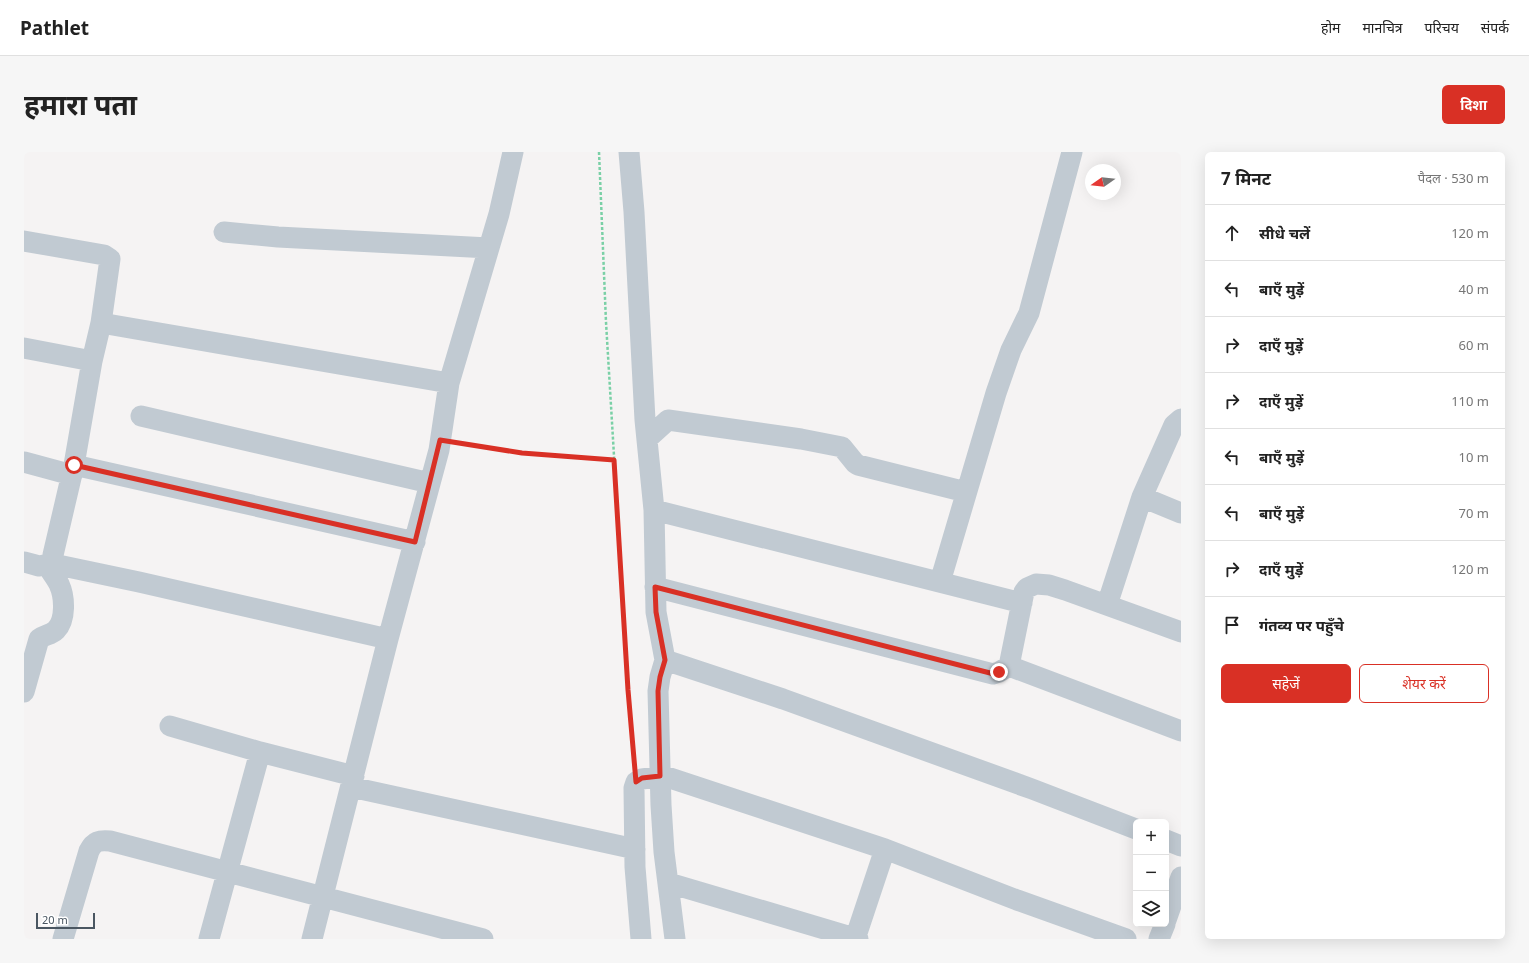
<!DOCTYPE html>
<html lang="hi">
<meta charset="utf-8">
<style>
body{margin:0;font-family:"Noto Sans","Noto Sans Devanagari",sans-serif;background:#f6f6f6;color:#222}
.controls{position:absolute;right:12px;bottom:12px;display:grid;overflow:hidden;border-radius:6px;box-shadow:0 4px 16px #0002}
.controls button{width:36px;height:36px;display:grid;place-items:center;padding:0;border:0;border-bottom:1px solid #e0e0e0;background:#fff;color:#222;font:20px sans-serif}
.compass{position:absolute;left:1061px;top:12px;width:36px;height:36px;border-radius:50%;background:#fff;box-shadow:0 4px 16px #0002;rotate:256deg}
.scale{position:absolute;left:12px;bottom:10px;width:59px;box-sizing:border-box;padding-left:4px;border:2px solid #4a5661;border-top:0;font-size:11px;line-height:14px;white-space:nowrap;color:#4a5661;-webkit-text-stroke:3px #fff;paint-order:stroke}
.stop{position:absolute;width:12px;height:12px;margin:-9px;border:3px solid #d93025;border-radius:50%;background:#fff}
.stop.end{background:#d93025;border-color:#fff;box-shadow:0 1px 4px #0008}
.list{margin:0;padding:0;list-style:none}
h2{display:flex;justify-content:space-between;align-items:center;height:52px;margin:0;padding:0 16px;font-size:17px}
h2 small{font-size:13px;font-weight:400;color:#767676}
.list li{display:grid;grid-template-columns:26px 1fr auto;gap:12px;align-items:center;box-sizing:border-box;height:56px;padding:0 16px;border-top:1px solid #e0e0e0}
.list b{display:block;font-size:15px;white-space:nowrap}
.list em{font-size:13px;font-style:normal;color:#767676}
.actions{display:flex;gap:8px;padding:12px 16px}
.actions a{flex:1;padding:9px 0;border:1px solid #d93025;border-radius:6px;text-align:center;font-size:14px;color:#d93025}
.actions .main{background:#d93025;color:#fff}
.icon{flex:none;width:22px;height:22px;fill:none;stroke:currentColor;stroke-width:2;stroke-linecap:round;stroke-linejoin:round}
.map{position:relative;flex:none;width:1157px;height:787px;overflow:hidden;border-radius:6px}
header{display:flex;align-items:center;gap:24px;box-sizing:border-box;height:56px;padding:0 20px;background:#fff;border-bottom:1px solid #e0e0e0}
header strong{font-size:19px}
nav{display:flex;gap:22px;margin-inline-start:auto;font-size:14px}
.intro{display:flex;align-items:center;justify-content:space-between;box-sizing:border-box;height:96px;padding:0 24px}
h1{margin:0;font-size:28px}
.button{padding:10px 18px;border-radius:6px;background:#d93025;color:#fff;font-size:14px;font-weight:700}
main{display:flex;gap:24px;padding:0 24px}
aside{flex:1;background:#fff;border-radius:6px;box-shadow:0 4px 16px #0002}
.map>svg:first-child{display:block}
</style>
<header>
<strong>Pathlet</strong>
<nav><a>होम</a><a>मानचित्र</a><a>परिचय</a><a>संपर्क</a></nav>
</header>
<div class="intro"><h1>हमारा पता</h1><a class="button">दिशा</a></div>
<main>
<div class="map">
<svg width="1157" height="787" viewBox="0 0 1157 787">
<rect width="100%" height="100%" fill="#f5f3f3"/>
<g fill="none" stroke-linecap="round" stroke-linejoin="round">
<path stroke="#7ad0a6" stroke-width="2.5" stroke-dasharray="3 2" stroke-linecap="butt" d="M 575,0 L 582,170 L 604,538 L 610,609
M 437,291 L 498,301 L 590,308"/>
<path stroke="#c1cad2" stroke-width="21" d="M 605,0 L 610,60 L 621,268 L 630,358 L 632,460 L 641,508 L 636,525 L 634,539 L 637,653 L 640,700 L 651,787
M 200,80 L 254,85 L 465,96
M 0,89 L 80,103 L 86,107 L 77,171 L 68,209 L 50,313 L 29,403 C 28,408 29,411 34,413 L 115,430 L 364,487
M 77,171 L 425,231
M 0,196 L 68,209
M 117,264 L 406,331
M 623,287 L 644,268 L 777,287 L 818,295 L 831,311 L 834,313 L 942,340
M 0,310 L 48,323
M 50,313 L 391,390
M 1118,345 L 1157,361
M 630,358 L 998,451
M 0,410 L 15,414 L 30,411
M 916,430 L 972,241 L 987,198 L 1005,161 L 1048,0
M 631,435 L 969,522 L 975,520 L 985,514
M 1083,453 L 1118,345 L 1150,273 L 1157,267
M 1157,480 L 1041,438 L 1025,433 L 1012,432 L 1003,436 L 1000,440 L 985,514 L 1157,579
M 641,508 L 759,547 L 1008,637 L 1112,677
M 0,540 L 15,487 C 20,483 27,483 32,478 C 42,468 41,445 35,432 C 32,426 27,420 23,413
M 146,574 L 236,600
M 327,635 L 611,697
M 1142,688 L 1157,694
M 645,731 L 834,787
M 1142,768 L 1157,725
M 39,787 L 65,699 C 70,689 75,688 86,689 L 459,787
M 185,787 L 236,600 L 330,624
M 288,787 L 364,487 L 415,298 L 425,231 L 475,62 L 489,0
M 617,787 L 611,715 L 610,636 L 612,630 L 618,627 L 640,624 L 861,697 L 993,748 L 1102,787
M 831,787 L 861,697
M 1135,787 L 1141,772"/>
</g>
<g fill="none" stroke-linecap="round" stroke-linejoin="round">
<path stroke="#d93025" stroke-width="5" d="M 50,313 L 391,390 L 416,288 L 498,301 L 590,308 L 604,538 L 612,630 L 618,626 L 636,624 L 634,539 L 636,525 L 641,508 L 632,460 L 631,435 L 970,522 L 975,520"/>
</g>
</svg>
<div class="controls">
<button>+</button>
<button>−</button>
<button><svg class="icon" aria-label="layers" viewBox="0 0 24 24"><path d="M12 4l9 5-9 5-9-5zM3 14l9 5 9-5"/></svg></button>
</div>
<svg class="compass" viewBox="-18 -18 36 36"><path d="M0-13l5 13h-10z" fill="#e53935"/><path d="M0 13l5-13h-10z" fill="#767676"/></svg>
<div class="scale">20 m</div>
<div class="stop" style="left:50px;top:313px"></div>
<div class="stop end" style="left:975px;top:520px"></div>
</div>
<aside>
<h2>7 मिनट<small>पैदल · 530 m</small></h2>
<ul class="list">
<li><svg class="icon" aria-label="ahead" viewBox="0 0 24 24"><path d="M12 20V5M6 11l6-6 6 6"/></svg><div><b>सीधे चलें</b></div><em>120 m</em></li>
<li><svg class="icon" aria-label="left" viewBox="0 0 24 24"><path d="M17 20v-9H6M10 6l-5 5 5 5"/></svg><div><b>बाएँ मुड़ें</b></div><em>40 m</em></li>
<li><svg class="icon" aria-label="right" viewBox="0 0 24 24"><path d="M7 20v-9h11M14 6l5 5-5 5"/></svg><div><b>दाएँ मुड़ें</b></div><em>60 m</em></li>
<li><svg class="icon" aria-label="right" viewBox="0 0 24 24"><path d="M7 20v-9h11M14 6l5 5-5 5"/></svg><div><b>दाएँ मुड़ें</b></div><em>110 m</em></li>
<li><svg class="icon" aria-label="left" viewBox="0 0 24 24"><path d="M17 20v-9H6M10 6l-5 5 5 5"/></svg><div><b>बाएँ मुड़ें</b></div><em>10 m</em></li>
<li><svg class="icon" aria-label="left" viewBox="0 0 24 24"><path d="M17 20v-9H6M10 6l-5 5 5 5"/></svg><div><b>बाएँ मुड़ें</b></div><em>70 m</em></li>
<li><svg class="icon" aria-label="right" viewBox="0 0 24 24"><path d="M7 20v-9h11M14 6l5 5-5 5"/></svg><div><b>दाएँ मुड़ें</b></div><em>120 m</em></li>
<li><svg class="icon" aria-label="arrive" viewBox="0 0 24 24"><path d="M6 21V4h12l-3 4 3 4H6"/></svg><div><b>गंतव्य पर पहुँचे</b></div></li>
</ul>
<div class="actions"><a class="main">सहेजें</a><a>शेयर करें</a></div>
</aside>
</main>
